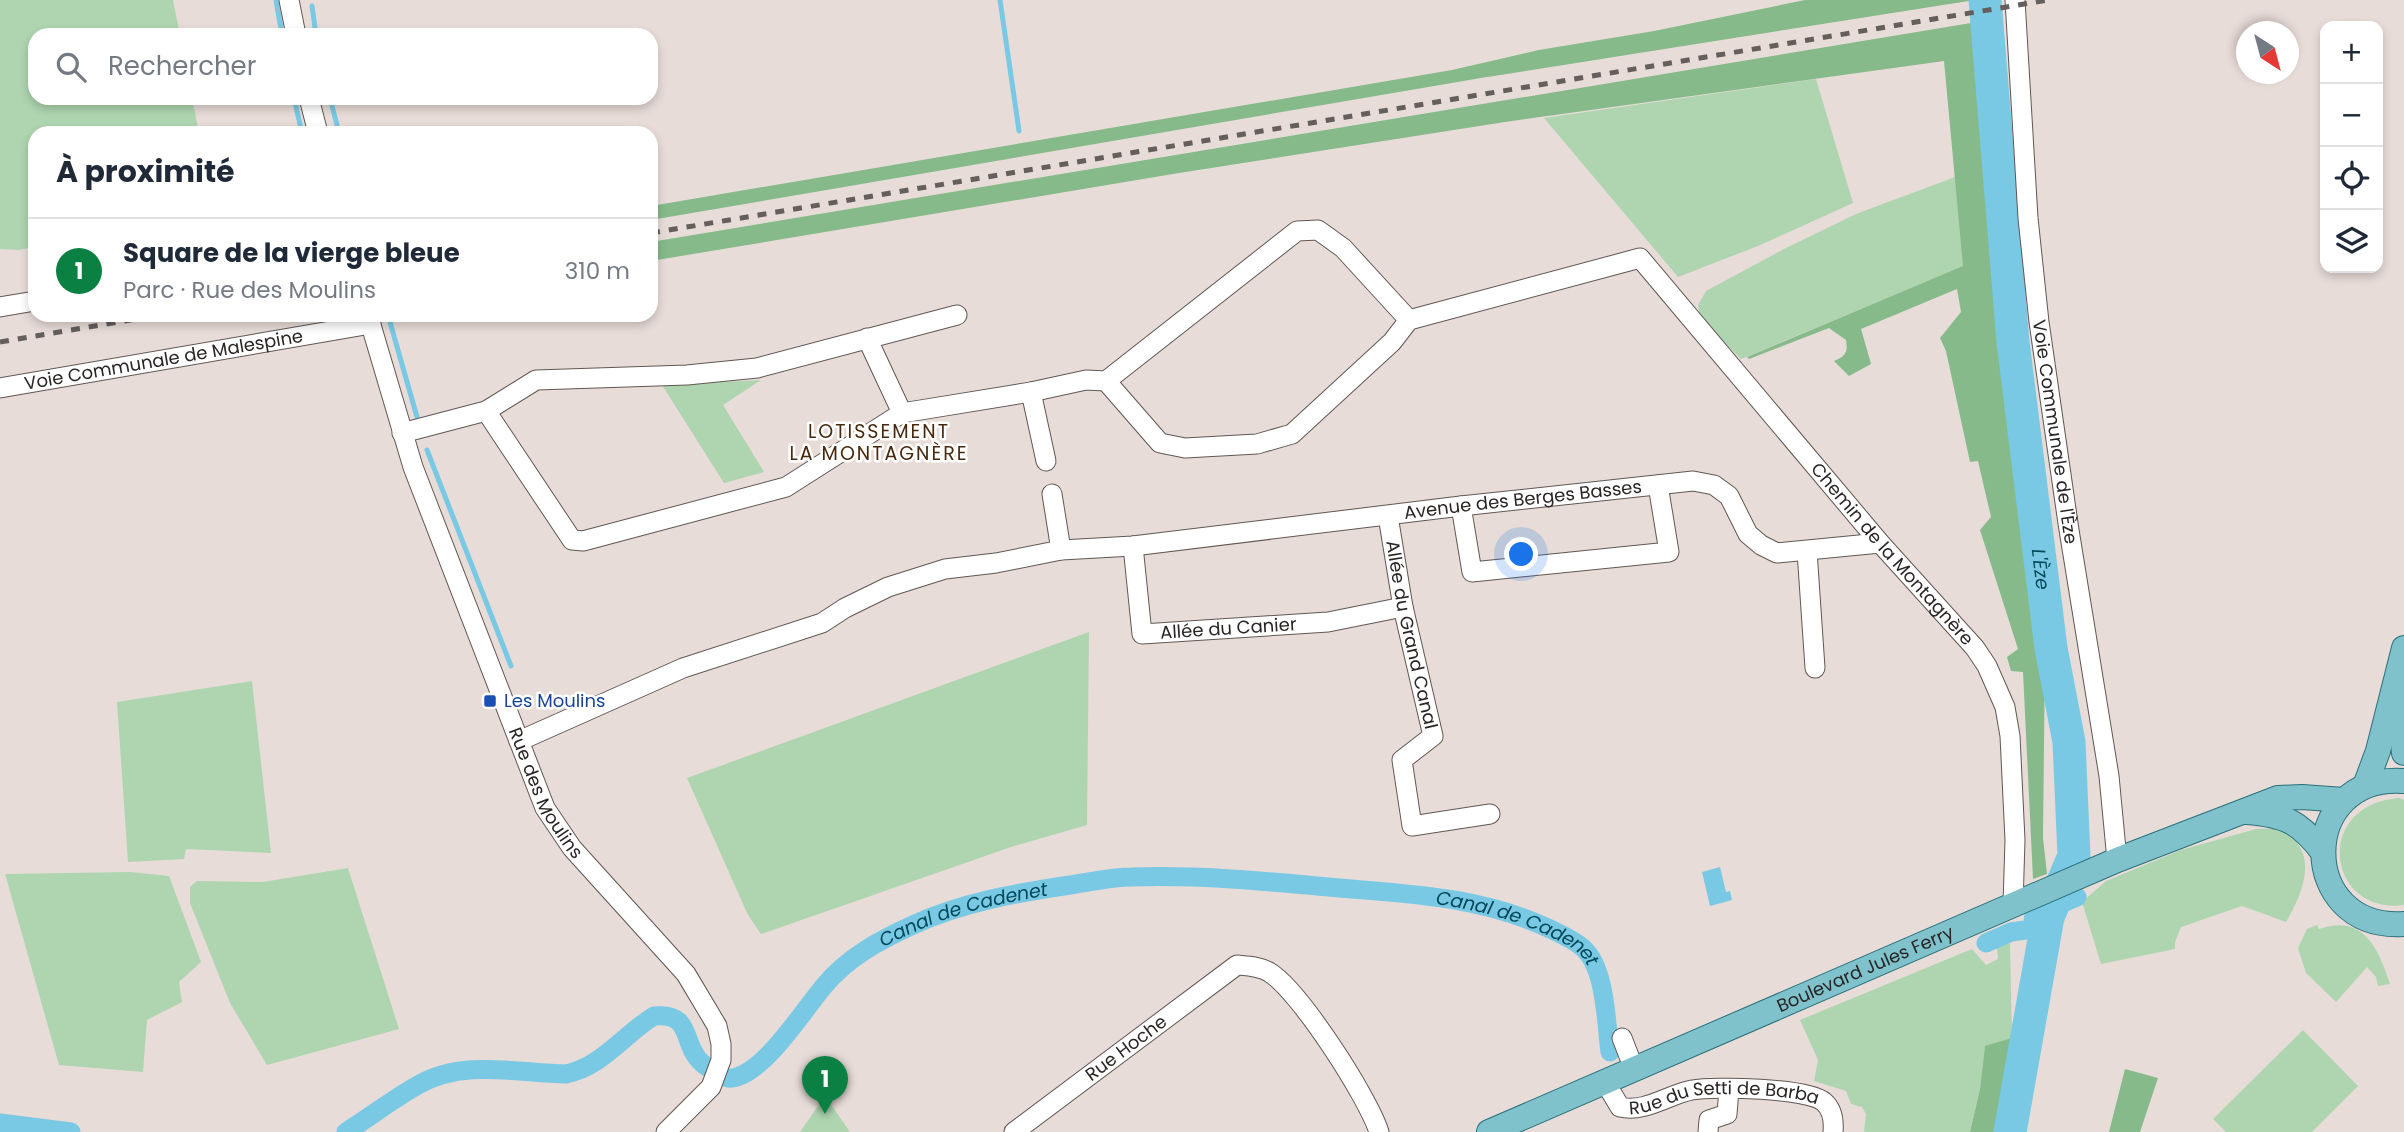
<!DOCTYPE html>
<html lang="fr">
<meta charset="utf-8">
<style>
body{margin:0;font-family:Poppins,sans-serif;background:#f6f6f7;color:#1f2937}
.controls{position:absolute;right:21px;top:21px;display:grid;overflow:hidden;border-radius:14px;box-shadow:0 4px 10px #0003}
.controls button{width:63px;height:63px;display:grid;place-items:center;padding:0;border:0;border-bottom:2px solid #e0e1e3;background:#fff;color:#1f2937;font:35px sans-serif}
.compass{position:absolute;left:2236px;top:21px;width:63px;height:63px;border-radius:50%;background:#fff;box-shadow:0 4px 10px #0003;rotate:144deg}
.you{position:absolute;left:1522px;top:555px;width:24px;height:24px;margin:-18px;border:5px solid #fff;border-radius:50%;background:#1a73e8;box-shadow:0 0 0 10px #1a73e833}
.badge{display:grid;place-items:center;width:46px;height:46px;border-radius:50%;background:#0b8043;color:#fff;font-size:23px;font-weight:700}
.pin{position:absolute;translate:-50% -58px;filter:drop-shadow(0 2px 4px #0008)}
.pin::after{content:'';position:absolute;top:37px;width:24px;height:21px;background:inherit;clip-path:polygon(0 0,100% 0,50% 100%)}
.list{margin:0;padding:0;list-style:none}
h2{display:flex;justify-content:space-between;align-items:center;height:91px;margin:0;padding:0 28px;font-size:30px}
h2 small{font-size:23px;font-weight:400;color:#747a83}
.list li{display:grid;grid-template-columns:46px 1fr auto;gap:21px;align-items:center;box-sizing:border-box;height:105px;padding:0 28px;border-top:2px solid #e0e1e3}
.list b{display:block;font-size:26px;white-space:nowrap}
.list p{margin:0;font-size:23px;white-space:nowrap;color:#747a83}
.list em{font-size:23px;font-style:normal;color:#747a83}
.icon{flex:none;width:38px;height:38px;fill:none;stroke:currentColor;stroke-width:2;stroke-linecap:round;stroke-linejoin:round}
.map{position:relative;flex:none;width:2404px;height:1132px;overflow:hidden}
.search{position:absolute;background:#fff;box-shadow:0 4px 10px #0003;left:28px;top:28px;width:630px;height:77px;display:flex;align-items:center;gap:18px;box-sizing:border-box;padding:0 24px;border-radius:21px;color:#747a83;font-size:26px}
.panel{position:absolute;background:#fff;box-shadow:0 4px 10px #0003;left:28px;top:126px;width:630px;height:196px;border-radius:21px}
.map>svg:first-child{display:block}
</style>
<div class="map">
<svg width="2404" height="1132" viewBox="0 0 2404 1132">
<rect width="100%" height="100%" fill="#e7dcd8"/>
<path fill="#aed5b0" d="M 0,0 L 173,0 L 180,35 L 35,35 L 35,98 L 192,98 L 199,133 L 35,133 L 35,247 L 19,250 L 0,249 Z
M 1816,79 L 1853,203 L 1758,246 L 1678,277 L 1544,118 Z
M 1955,177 L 1964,266 L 1741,359 L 1701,319 L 1698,305 L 1706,291 L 1784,249 L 1856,214 Z
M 761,380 L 723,405 L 764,472 L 724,483 L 662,385 Z
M 1089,632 L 1087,825 L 1011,847 L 761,934 L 748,915 L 687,778 Z
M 252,681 L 271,853 L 186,849 L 184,859 L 128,862 L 117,702 Z
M 2399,798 L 2404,800 L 2404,905 C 2327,915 2312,805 2399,798 Z
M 2276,828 C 2282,831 2291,835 2295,840 C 2316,864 2300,898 2286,922 L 2242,906 L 2181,927 L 2175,942 L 2175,949 L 2101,964 L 2082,902 L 2106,881 L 2181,850 L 2256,829 Z
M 348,868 L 399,1029 L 267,1065 L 230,1003 L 190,903 L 190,887 L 197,881 L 263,882 Z
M 130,872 L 169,876 L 201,962 L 179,982 L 182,1002 L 147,1020 L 143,1072 L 59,1065 L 5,874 Z
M 2317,925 L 2319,929 C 2364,913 2379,950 2390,984 L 2378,986 L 2376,977 L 2367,967 L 2336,1002 L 2306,973 L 2298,948 L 2307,929 Z
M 2010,943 L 2012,1038 L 1985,1047 L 1980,1089 L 1970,1132 L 1864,1132 L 1866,1114 L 1862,1107 L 1851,1104 L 1846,1091 L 1814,1081 L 1818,1060 L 1800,1020 L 1972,949 L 1986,965 L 1998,959 L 1997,947 Z
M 2303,1030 L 2358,1086 L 2312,1132 L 2226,1132 L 2213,1119 Z
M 825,1096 L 850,1132 L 800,1132 Z"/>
<path fill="#86ba8a" d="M 1805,0 L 1975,0 L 1481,78 L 651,220 L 651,206 L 1452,70 L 1539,50 L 1654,31 Z
M 1971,23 L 2045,652 L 2043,838 L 2047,874 L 2033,879 L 2023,672 L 2011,671 L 2007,657 L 2018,649 L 1980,530 L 1991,517 L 1978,461 L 1970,462 L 1946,351 L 1940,338 L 1961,312 L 1957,289 L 1861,329 L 1871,364 L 1849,376 L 1834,361 C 1846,356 1848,352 1846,340 L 1829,328 L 1749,359 L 1747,357 L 1963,266 L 1944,61 L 1505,122 L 1179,173 L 651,261 L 651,242 Z
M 2012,1038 L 1995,1132 L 1970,1132 L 1980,1089 L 1985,1046 Z
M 2125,1069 L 2158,1078 L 2140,1132 L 2109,1132 Z"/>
<path fill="#79c9e4" d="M 1720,867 L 1726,892 L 1730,891 L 1732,900 L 1710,906 L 1702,872 Z"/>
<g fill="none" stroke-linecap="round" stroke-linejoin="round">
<path stroke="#79c9e4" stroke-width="5" d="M 276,0 L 282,35
M 1000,0 L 1019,131
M 312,6 L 316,35
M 294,98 L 302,133
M 330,98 L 339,133
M 388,315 L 417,417
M 427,450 L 511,666"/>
<g stroke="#79c9e4" stroke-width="19">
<path d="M 1986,943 L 2011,932 L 2032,929 L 2034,915 L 2077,897"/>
<path d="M 0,1123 L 71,1132"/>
<path id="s1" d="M 346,1132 C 370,1117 393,1099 418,1085 C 463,1059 517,1073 566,1074 C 603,1066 623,1035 654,1016 C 694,1012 681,1045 702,1063 C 706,1067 712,1070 716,1072 C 724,1077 728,1080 737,1077 C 768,1067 803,1011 824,986 C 848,957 880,940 913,925 C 963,902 1017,893 1070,885 C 1090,882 1112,877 1132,877 C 1198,875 1264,881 1328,887 C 1405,894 1477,895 1548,928 C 1560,934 1573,939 1583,948 C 1606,968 1606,1023 1610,1052"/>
</g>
<path stroke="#79c9e4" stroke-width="33" id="s2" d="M 1985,0 L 2013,342 L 2051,648 L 2069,742 L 2074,856 L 2048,917 L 2010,1132"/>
<defs>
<g id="minor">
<path d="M 289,0 L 296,35"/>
<path id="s3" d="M 2015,0 L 2028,218 L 2039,322 L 2069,530 L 2109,776 L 2117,860"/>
<path d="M 309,98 L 318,133"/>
<path d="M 0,307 L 35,301"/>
<path id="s4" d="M 368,315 L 413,467 L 545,808 L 572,848 L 686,974 L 717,1026 L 721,1044 L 721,1060 L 711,1087 L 666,1132"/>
<path d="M 867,338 L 902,413"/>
<path id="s5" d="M 1106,381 L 1160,443 L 1185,448 L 1257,444 L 1292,434 L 1392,342 L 1409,320 L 1640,258 L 1880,543 L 1975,648 L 1987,666 L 2005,707 L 2010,736 L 2015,840 L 2013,905"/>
<path id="s6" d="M 0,388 L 371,324"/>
<path d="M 1031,392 L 1046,461"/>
<path d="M 486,411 L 572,540 L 583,541 L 786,487 L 902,413 L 1031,392 L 1086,380 L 1106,381 L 1297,231 L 1318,230 L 1343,248 L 1409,320"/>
<path d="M 402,433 L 486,411 L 536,380 L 687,375 L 757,368 L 957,315"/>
<path d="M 1052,494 L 1061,550"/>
<path d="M 1461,506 L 1472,572 L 1669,552 L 1658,485"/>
<path id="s7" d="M 1388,516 L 1403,607 L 1433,736 L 1402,760 L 1412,826 L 1490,814"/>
<path id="s8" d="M 1133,546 L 1142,634 L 1328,622 L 1403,607"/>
<path d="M 1807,551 L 1815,668"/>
<path id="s9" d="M 519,741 L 683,668 L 822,623 L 845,608 L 888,587 L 945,569 L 996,563 L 1061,550 L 1133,546 L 1461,506 L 1693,481 L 1714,485 L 1729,496 L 1748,534 L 1761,545 L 1777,553 L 1880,543"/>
<path d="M 1622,1038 L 1634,1069"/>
<path id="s10" d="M 1605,1082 L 1620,1107 C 1645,1113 1667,1095 1692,1090 C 1715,1086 1808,1088 1824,1102 C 1833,1110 1834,1121 1833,1132"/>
<path id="s11" d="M 1014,1132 L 1237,965 C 1248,966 1258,966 1269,972 C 1299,990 1368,1097 1379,1132"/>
<path d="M 1708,1132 L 1709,1120 L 1727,1114 L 1729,1089"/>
</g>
<g id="major">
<path d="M 2398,698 L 2404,753"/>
<path d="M 2404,781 C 2297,773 2296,931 2404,924"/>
<path d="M 2365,786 L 2378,751 L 2404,648"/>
<path d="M 2247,812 C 2284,815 2299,821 2322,851"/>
<path id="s12" d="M 1489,1132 L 2117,860 L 2278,798 L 2302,797 L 2344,800"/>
</g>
</defs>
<use href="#minor" stroke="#605753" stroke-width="21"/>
<use href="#major" stroke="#2a707a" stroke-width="26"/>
<use href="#minor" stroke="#fff" stroke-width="19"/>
<use href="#major" stroke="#7fc2cb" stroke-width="24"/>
<path stroke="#645e5c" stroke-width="5" stroke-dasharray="9 9" stroke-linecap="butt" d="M 651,233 L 2048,0
M 0,342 L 160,315"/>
</g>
<rect fill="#1a4fb4" stroke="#fff" stroke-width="2.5" x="483" y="694" width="14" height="14" rx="3.5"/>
<g text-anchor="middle" stroke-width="5" stroke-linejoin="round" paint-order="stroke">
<g font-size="18" fill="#292524" stroke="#fff">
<text dy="6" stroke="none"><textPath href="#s6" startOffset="166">Voie Communale de Malespine</textPath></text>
<text dy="6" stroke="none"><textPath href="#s3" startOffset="434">Voie Communale de l'Èze</textPath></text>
<text dy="6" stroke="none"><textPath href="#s9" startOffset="1043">Avenue des Berges Basses</textPath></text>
<text dy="6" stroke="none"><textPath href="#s5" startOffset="1008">Chemin de la Montagnère</textPath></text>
<text dy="6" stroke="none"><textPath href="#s8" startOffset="175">Allée du Canier</textPath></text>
<text dy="6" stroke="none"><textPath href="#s7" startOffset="121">Allée du Grand Canal</textPath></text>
<text dy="6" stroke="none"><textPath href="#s4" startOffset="511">Rue des Moulins</textPath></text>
<text dy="6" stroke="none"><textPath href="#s12" startOffset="410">Boulevard Jules Ferry</textPath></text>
<text dy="6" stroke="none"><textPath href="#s11" startOffset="140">Rue Hoche</textPath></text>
<text dy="6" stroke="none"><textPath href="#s10" startOffset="135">Rue du Setti de Barba</textPath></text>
</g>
<g font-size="18" fill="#164399" stroke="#fff" text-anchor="start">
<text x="504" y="707">Les Moulins</text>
</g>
<g font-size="19" letter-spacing="2" fill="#48290e" stroke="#fff">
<text x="879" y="438">LOTISSEMENT<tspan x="879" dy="22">LA MONTAGNÈRE</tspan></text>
</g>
<g font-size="19" font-style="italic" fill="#00495b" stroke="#fff">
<text dy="7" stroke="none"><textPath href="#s2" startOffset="572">L'Èze</textPath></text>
<text dy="7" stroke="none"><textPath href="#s1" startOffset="744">Canal de Cadenet</textPath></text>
<text dy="7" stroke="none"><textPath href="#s1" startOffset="1311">Canal de Cadenet</textPath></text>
</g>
</g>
</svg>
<div class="controls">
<button>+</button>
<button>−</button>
<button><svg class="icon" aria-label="locate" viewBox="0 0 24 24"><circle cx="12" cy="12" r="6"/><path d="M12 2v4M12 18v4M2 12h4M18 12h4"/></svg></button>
<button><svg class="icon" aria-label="layers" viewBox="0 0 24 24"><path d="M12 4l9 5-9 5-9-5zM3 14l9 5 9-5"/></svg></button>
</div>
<svg class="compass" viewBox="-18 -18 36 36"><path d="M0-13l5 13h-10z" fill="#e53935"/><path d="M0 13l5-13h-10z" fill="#747a83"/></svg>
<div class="you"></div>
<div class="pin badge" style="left:825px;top:1114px">1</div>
<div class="search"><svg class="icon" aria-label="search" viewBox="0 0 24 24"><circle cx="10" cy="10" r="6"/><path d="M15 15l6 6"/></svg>Rechercher</div>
<section class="panel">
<h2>À proximité<small></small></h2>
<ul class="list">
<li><span class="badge">1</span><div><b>Square de la vierge bleue</b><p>Parc · Rue des Moulins</p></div><em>310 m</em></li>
</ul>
</section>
</div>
